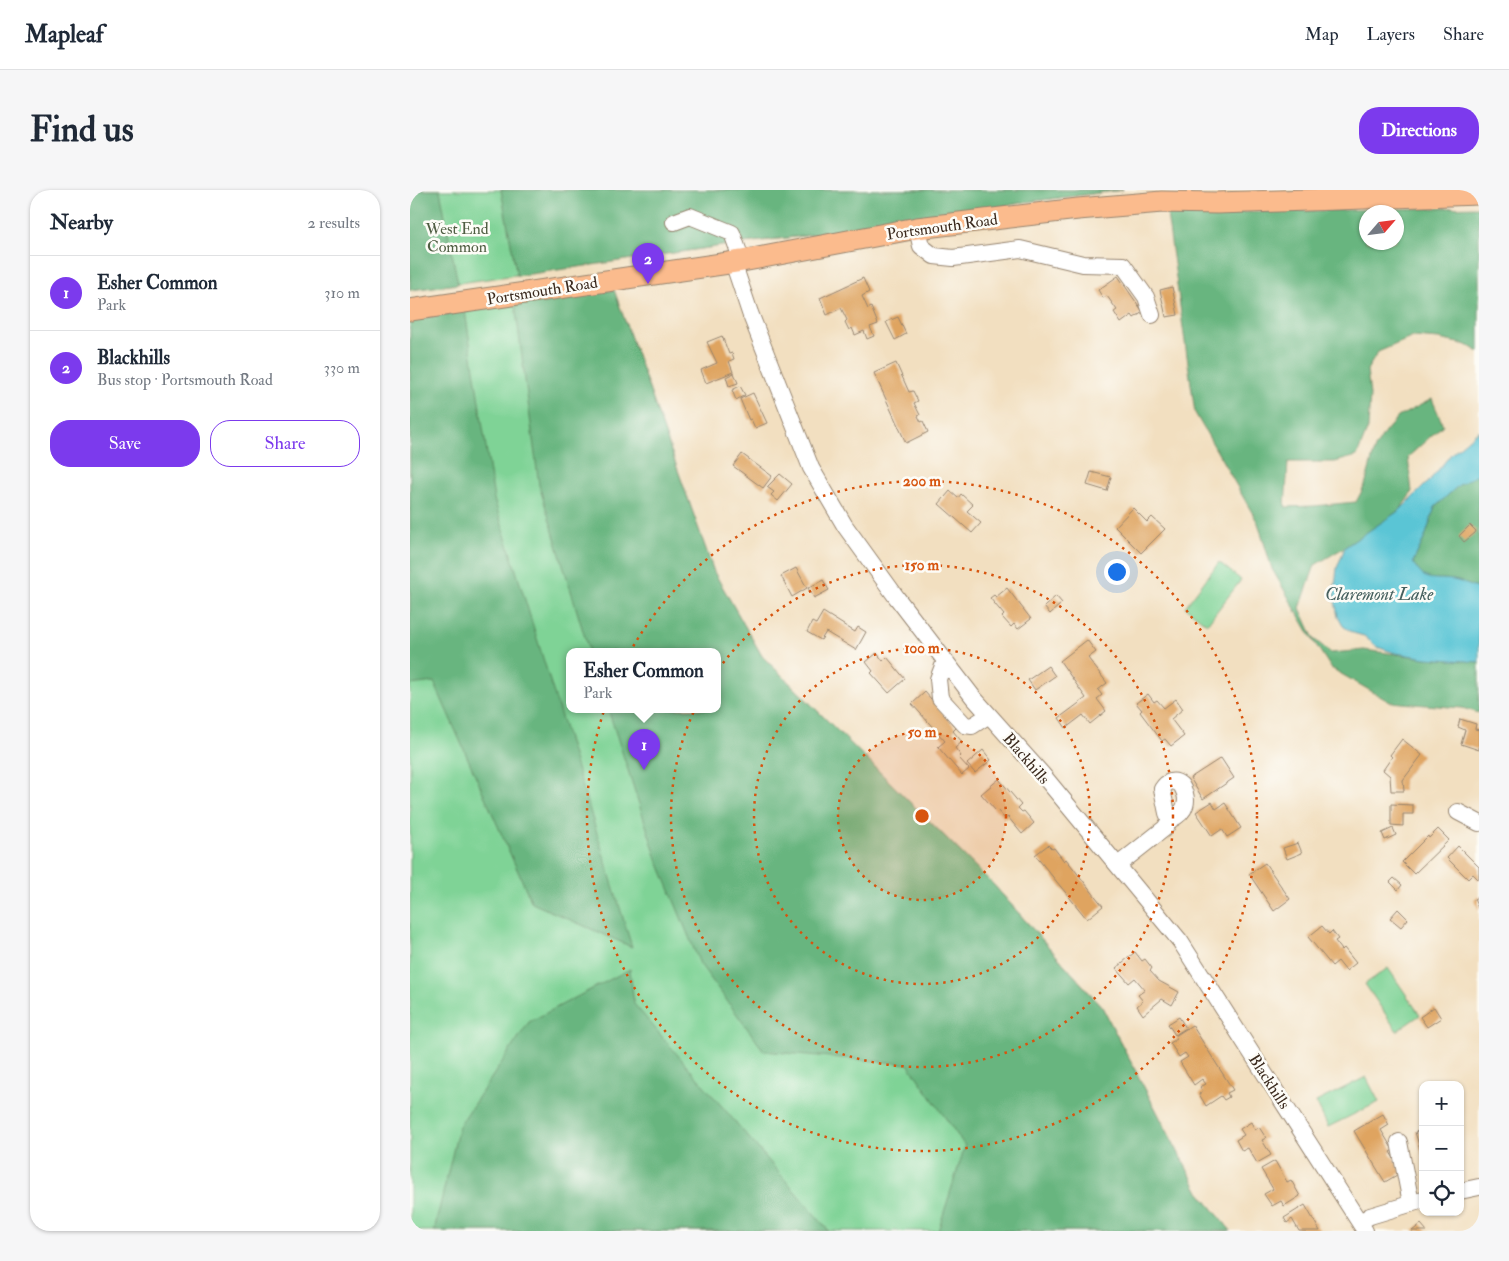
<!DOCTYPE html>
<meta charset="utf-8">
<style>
body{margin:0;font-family:"IM FELL Double Pica",serif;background:#f6f6f7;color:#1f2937}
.controls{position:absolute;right:15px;bottom:15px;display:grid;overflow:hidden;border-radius:10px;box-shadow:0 1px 4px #0004}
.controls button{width:45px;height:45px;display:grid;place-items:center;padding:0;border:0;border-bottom:1px solid #e0e1e3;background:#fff;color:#1f2937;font:25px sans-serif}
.compass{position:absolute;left:949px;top:15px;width:45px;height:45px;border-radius:50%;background:#fff;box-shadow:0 1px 4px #0004;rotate:62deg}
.you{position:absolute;left:706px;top:381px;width:18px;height:18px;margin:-12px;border:4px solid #fff;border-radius:50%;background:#1a73e8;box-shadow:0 0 0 8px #1a73e833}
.badge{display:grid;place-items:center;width:32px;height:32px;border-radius:50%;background:#7c3aed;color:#fff;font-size:16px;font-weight:700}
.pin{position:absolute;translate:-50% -41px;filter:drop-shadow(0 1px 2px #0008)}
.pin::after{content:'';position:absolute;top:26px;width:18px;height:15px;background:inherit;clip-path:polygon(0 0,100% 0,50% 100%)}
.popup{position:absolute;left:156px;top:458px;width:155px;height:65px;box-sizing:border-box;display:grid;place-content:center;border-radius:10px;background:#fff;filter:drop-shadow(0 1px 4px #0005);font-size:16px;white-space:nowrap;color:#747a83}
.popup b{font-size:19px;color:#1f2937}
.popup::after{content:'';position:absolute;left:50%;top:100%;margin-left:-10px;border:10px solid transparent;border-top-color:#fff}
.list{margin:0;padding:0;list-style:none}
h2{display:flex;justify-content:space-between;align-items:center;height:65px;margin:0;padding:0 20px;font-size:21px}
h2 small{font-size:16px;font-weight:400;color:#747a83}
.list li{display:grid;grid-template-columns:32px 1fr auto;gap:15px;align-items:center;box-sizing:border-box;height:75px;padding:0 20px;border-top:1px solid #e0e1e3}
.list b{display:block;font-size:19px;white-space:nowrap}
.list p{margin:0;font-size:16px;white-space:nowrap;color:#747a83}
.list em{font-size:16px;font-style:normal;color:#747a83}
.actions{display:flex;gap:10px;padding:15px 20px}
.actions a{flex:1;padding:11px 0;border:1px solid #7c3aed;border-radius:20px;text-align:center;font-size:18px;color:#7c3aed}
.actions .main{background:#7c3aed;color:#fff}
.icon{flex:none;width:28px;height:28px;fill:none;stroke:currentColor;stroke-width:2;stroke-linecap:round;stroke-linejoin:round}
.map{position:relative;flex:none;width:1069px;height:1041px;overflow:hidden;border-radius:20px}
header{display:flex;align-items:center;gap:30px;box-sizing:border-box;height:70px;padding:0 25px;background:#fff;border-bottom:1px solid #e0e1e3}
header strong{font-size:24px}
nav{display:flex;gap:28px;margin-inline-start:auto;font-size:18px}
.intro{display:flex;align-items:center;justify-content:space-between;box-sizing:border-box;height:120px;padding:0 30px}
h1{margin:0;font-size:35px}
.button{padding:12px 22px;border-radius:20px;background:#7c3aed;color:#fff;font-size:18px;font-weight:700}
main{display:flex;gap:30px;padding:0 30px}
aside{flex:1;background:#fff;border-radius:20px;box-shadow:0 1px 4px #0004}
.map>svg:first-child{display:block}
</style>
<header>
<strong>Mapleaf</strong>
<nav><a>Map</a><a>Layers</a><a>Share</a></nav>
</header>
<div class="intro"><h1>Find us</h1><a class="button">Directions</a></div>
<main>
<aside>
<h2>Nearby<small>2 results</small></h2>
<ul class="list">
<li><span class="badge">1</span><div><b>Esher Common</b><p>Park</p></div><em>310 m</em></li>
<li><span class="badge">2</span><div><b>Blackhills</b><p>Bus stop · Portsmouth Road</p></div><em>330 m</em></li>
</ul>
<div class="actions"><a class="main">Save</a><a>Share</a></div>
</aside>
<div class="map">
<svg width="1069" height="1041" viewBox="0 0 1069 1041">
<rect width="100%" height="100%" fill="#fdfcf7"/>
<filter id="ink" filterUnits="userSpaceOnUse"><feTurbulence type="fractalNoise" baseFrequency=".02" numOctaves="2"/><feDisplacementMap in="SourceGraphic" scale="10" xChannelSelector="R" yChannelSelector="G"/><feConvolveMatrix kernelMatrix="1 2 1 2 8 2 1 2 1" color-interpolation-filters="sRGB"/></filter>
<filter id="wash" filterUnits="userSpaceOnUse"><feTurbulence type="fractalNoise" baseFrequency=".0096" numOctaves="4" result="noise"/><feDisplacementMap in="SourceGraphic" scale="20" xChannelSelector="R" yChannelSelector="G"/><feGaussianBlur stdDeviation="1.12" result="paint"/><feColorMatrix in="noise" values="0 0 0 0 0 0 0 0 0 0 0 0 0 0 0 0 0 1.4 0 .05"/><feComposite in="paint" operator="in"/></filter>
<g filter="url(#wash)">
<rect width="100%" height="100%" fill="#f2dfc0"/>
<path fill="#7fd396" stroke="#5d7e5a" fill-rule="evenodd" d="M 0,0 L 713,0 L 616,12 L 481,36 L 325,54 L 0,100 Z
M 204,100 L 304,382 L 352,466 L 582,693 L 692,817 L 789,1002 L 821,1041 L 0,1041 L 0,130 ZM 160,461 L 308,461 L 308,519 L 160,519 Z
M 809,372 L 831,390 L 797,434 L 775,417 Z
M 978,778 L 1010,825 L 987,841 L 955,794 Z
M 956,887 L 969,912 L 918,937 L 906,912 Z"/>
<path fill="#67b57f" stroke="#51704e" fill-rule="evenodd" d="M 0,0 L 30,0 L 48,94 L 0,100 Z
M 91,0 L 713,0 L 616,12 L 510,32 L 325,54 L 107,86 Z
M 1069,17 L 1069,162 L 1057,155 L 1029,149 L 1003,147 L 968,162 L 957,180 L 960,205 L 958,238 L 947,266 L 925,272 L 878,272 L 875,317 L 903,316 L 946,312 L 955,295 L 965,258 L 975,242 L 988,227 L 1022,209 L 1033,235 L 998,267 L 1002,302 L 990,320 L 935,357 L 905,375 L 890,418 L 904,449 L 921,463 L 954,460 L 1016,468 L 1069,472 L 1069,523 L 1052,518 L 980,512 L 921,478 L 903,450 L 862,379 L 848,333 L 785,223 L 757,24 ZM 956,22 L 986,22 L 986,52 L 956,52 Z
M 204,100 L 304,382 L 352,466 L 582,693 L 692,817 L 789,1002 L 821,1041 L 528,1041 L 555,956 L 498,874 L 354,861 L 290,774 L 247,669 L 198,519 L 308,519 L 308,461 L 179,461 L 129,295 L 105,114 Z
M 55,121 L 84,309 L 222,757 L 122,713 L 24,492 L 0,495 L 0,130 Z
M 1067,284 L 1069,284 L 1069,399 C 1060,396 1051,391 1043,390 C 1020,387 1016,395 1003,372 L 1015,347 L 1025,317 L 1049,295 Z
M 220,779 L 224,814 L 419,1041 L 24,1041 L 49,936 L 119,832 Z"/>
<path fill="#5ac5d5" stroke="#4a787a" d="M 1069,240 L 1069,284 L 1049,295 L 1025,317 L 1015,347 L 1003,372 C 1015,394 1021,387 1043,390 C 1051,391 1060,396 1069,399 L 1069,472 L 1016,468 L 985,463 L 967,457 L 954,446 L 943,443 L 933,436 L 928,427 L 924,405 L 927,378 L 935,357 L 990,320 L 1020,290 L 1042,263 Z"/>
<g id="blocks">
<path fill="#dfa461" d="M 708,86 L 733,122 L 724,128 L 722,125 L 711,133 L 704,122 L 707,120 L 697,106 L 693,108 L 688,100 Z
M 453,88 L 459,102 L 452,106 L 458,119 L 461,117 L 468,134 L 460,137 L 464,146 L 457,149 L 454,141 L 445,145 L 442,138 L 439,140 L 435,132 L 437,130 L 431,118 L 417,125 L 410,108 Z
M 762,97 L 768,125 L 756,127 L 750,100 Z
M 488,127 L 496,144 L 485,150 L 476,132 Z
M 312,146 L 319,164 L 322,163 L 324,169 L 319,171 L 323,182 L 296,193 L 291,180 L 307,173 L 297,152 Z
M 486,173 L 499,202 L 503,201 L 508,211 L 504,213 L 510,225 L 508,226 L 511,232 L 513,231 L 518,242 L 496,253 L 464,183 Z
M 324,183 L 328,193 L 319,196 L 316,187 Z
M 330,196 L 335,205 L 326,210 L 322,200 Z
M 343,203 L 357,233 L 345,238 L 341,229 L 339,230 L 330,209 Z
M 332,264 L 362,286 L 353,298 L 323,276 Z
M 681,282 L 701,287 L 697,301 L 677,295 Z
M 370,284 L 382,294 L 368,311 L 361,305 L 364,302 L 357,297 Z
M 540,301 L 548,308 L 551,304 L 563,315 L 557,321 L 571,333 L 562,343 L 529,314 Z
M 723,318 L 737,332 L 742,327 L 755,339 L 731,363 L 705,337 Z
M 1060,335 L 1066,341 L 1065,343 L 1054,352 L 1049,346 Z
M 386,378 L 397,398 L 382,407 L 371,386 Z
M 413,390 L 419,400 L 404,408 L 398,398 Z
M 597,398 L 621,429 L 608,439 L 604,434 L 601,437 L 592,427 L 594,425 L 580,408 L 584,405 L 586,407 Z
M 646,406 L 652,413 L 640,424 L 634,417 Z
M 413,422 L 445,442 L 448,437 L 456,442 L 446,460 L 416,442 L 411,450 L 397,442 L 402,432 L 406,434 Z
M 677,450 L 686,462 L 678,468 L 697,493 L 688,500 L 692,505 L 687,509 L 696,521 L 680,534 L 673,525 L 656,538 L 649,528 L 676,508 L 650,471 Z
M 467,463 L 473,471 L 477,467 L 495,489 L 479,503 L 461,483 L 463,481 L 456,472 Z
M 638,476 L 645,486 L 625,500 L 618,490 Z
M 515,502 L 546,538 L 543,541 L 552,552 L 545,558 L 551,566 L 549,568 L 559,579 L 552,585 L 528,557 L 535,551 L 502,514 Z
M 738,504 L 744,512 L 747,510 L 754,518 L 766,509 L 773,519 L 761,529 L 774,546 L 761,556 L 755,549 L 752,551 L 730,522 L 732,520 L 726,513 Z
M 1050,529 L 1066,534 L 1065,539 L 1069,540 L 1069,560 L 1051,554 L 1055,540 L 1048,537 Z
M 992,549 L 1012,565 L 993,590 L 994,601 L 981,601 L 980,586 L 973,580 L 982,567 L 980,565 Z
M 573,560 L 581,570 L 565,583 L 557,574 Z
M 811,568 L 824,588 L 793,609 L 780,588 Z
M 589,589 L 611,615 L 608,618 L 612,622 L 614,621 L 624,633 L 612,644 L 598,627 L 595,629 L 587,620 L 586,621 L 571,604 Z
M 802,612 L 806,619 L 815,613 L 831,638 L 817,647 L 812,639 L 802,646 L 786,622 Z
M 981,614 L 1003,615 L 1003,624 L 993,624 L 993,636 L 981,635 Z
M 983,638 L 986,645 L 975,650 L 972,643 Z
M 1028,639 L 1039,650 L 1004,684 L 992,672 L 1018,646 L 1019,648 Z
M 888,653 L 892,663 L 877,669 L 873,658 Z
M 638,655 L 642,659 L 644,658 L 654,671 L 656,669 L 693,716 L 677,729 L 625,665 Z
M 1048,656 L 1069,677 L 1069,690 L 1063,684 L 1058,689 L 1037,668 Z
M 855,673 L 880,709 L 864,721 L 839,684 Z
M 984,688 L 992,695 L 988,700 L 980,692 Z
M 1069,706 L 1069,720 L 1064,709 Z
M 988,719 L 998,729 L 991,737 L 980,728 Z
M 912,736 L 919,744 L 922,741 L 928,749 L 925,751 L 932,760 L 934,758 L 946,773 L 936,781 L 928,771 L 922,776 L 898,747 Z
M 725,762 L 732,771 L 735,769 L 742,778 L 740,781 L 749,791 L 769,802 L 762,815 L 752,809 L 733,825 L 727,816 L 733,811 L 728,805 L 735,800 L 725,788 L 719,793 L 706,778 Z
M 1024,817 L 1031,828 L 1017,837 L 1010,827 Z
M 769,827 L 776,838 L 765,845 L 758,834 Z
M 782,835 L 823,900 L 817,903 L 819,907 L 814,910 L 811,906 L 796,916 L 789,904 L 793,901 L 790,897 L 796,894 L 792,889 L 784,895 L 770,872 L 778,867 L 775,863 L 769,867 L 760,853 L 767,849 L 765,846 Z
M 973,924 L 979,935 L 971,940 L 983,960 L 980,962 L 992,982 L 975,992 L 944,941 Z
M 841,932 L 845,940 L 849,937 L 856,948 L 852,950 L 861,965 L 847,973 L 838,958 L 832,961 L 826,950 L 834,945 L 830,939 Z
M 1013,940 L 1013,965 L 1012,965 L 1005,942 Z
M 865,971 L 877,992 L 881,990 L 890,1006 L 874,1016 L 871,1011 L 862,1016 L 854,1004 L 863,999 L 851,979 Z
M 895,1015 L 910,1041 L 889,1041 L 882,1029 L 877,1033 L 874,1028 Z
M 1011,1034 L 1017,1041 L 1002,1041 Z"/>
</g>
</g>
<g filter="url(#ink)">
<use href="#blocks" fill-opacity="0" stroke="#96846f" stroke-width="1"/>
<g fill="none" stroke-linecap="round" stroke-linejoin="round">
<defs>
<path id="minor" d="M 264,32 L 280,26 L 322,43 L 332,71
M 507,38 L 511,56 L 524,66 L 543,68 L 610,59 L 673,74 L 713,75 L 736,107 L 742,125
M 323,72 L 340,123 L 401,278 L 435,336 L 487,408 L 563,507 L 632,584 L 770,751 L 955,1041
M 537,473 L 533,476 L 528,489 L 530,508 L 555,535 L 562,536 L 579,525
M 1048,622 L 1069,633
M 708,675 L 755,638 L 760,630 L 757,623 L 752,599 C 757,591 764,589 771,595 C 780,610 777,622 760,630
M 989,952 L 1001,1013
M 1050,1001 L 1069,997
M 950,1032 L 960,1026 L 1013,1010"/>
<path id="major" d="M 0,120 L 332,71 L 507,38 L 668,19 L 752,12 L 807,13 L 1069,4"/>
</defs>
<use href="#minor" stroke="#96846f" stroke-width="18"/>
<use href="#major" stroke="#96846f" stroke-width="23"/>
<use href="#minor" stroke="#fff" stroke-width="16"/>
<use href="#major" stroke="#fbbb8d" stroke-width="21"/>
</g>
</g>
<circle cx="512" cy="626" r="84" fill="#d7540e" fill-opacity=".12"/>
<g fill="none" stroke="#d7540e" stroke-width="2.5" stroke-dasharray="2.5 5">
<circle cx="512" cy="626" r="84"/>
<circle cx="512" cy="626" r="168"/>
<circle cx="512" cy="626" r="251"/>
<circle cx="512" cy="626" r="335"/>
</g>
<g text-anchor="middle" stroke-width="5" stroke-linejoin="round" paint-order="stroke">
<g font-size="16" fill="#3b2a1e" stroke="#fdfcf7">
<text transform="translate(532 36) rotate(-8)" y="6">Portsmouth Road</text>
<text transform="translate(132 100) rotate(-9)" y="6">Portsmouth Road</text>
<text transform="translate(617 568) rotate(49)" y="6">Blackhills</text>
<text transform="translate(860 891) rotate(57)" y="6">Blackhills</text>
</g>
<g font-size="16" fill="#4f5d42" stroke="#fdfcf7">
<text x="47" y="44">West End<tspan x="47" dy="18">Common</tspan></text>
</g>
<g font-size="18" font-style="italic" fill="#46605e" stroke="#fdfcf7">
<text x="969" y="410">Claremont Lake</text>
</g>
</g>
<circle cx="512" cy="626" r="8" fill="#d7540e" stroke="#fdfcf7" stroke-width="2.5"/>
<g font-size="15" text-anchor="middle" font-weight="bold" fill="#d7540e" stroke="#fdfcf7" stroke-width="5" stroke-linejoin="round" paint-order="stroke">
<text x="512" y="296">200 m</text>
<text x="512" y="380">150 m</text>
<text x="512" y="463">100 m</text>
<text x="512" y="547">50 m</text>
</g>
</svg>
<div class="controls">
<button>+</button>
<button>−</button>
<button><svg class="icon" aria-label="locate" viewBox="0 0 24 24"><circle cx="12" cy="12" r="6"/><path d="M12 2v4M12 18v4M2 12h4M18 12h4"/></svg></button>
</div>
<svg class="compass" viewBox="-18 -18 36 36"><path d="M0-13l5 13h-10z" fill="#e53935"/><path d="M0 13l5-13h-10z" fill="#747a83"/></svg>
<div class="you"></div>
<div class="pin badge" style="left:234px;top:580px">1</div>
<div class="popup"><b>Esher Common</b>Park</div>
<div class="pin badge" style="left:238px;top:94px">2</div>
</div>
</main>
